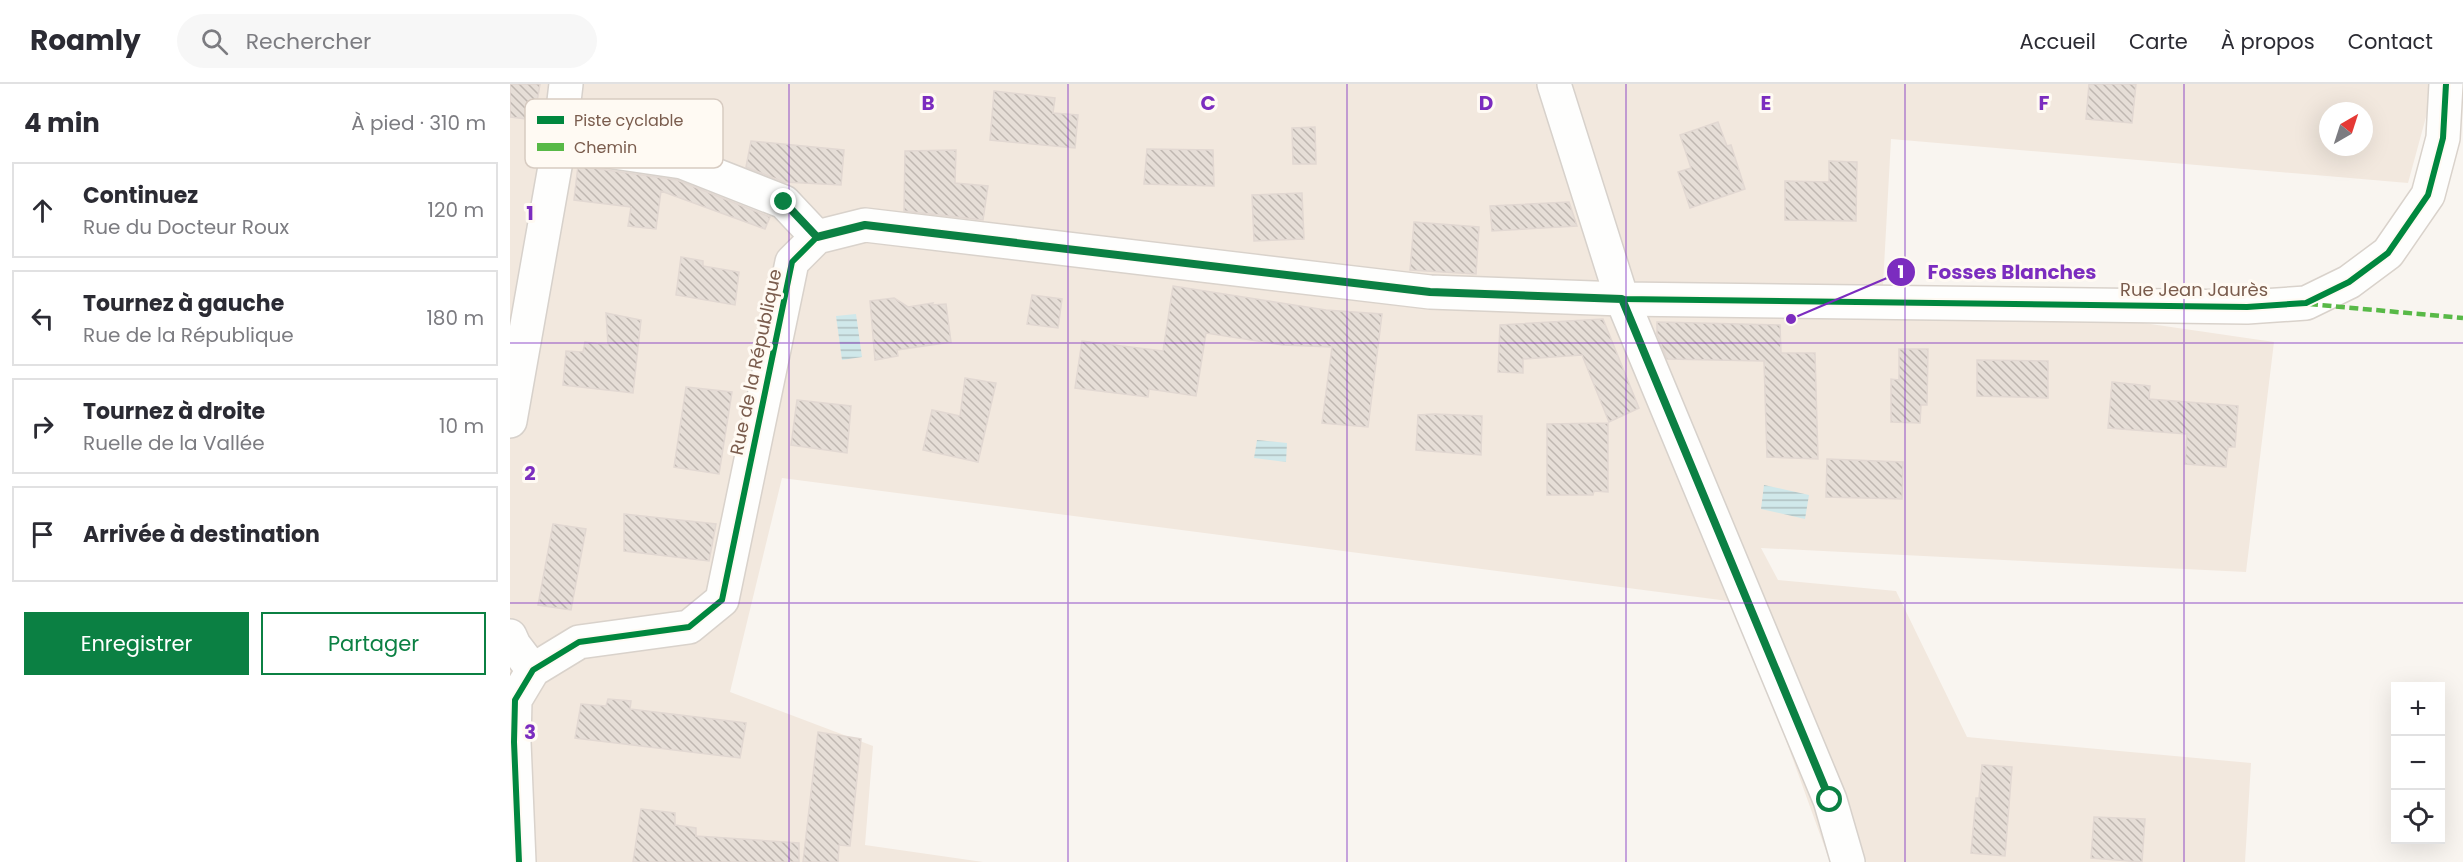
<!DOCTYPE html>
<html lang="fr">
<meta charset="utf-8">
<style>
body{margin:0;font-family:Poppins,sans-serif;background:#f7f7f7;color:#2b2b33}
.controls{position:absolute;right:18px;bottom:18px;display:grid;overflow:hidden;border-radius:0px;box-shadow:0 6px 24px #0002}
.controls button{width:54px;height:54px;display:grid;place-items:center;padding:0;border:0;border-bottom:2px solid #e1e1e2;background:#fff;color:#2b2b33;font:30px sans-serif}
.compass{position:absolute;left:1809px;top:18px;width:54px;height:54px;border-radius:50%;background:#fff;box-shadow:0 6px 24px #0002;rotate:39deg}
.stop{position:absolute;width:18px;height:18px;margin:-14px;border:4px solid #0b8043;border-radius:50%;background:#fff}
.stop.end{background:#0b8043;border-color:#fff;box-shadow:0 2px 6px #0008}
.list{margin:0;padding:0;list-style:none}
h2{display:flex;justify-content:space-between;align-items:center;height:78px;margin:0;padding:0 24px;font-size:26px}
h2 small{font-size:20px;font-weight:400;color:#7c7c81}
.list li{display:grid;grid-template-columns:39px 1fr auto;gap:18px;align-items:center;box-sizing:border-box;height:96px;margin:0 12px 12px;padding:0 12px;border:2px solid #e1e1e2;border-radius:0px}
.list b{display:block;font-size:22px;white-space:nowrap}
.list p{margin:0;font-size:20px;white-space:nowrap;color:#7c7c81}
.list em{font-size:20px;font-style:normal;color:#7c7c81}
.actions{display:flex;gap:12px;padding:18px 24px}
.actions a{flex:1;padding:14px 0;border:2px solid #0b8043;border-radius:0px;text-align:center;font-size:21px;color:#0b8043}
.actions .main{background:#0b8043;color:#fff}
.icon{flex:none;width:33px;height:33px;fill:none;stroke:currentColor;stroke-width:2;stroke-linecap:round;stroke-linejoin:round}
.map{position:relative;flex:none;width:1953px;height:778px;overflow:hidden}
header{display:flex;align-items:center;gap:36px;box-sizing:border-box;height:84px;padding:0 30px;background:#fff;border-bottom:2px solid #e1e1e2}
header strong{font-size:28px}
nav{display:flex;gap:33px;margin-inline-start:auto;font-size:21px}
.search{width:420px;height:54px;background:#f7f7f7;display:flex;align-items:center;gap:15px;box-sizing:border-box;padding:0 21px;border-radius:33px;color:#7c7c81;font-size:22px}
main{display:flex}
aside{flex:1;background:#fff}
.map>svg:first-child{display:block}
</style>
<header>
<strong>Roamly</strong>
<div class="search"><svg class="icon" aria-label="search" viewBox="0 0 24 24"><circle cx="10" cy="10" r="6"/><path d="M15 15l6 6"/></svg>Rechercher</div>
<nav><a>Accueil</a><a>Carte</a><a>À propos</a><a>Contact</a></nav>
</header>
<main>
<aside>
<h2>4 min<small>À pied · 310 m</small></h2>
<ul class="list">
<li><svg class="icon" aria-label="ahead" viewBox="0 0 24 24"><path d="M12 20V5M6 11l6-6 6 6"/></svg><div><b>Continuez</b><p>Rue du Docteur Roux</p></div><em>120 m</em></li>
<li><svg class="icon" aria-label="left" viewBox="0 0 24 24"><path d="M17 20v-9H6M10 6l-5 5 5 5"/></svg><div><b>Tournez à gauche</b><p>Rue de la République</p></div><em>180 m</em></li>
<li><svg class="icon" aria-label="right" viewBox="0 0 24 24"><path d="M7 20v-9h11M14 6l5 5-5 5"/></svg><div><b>Tournez à droite</b><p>Ruelle de la Vallée</p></div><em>10 m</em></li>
<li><svg class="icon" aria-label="arrive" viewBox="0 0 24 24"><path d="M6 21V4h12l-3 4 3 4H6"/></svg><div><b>Arrivée à destination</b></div></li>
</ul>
<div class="actions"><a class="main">Enregistrer</a><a>Partager</a></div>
</aside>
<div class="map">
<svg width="1953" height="778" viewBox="0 0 1953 778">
<defs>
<pattern id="water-rules" width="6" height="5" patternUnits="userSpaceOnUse" patternTransform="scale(1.5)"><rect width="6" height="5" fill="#d0e8ea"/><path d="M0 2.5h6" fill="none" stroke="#aebfc0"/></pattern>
<pattern id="building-back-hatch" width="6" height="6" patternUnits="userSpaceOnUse" patternTransform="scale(1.5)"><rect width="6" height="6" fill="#e6ded7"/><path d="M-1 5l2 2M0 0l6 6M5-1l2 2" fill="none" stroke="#bfb7b1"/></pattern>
</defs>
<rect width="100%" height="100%" fill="#f9f5f0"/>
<path fill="#f2e8de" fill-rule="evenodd" d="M 0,0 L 1925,0 L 1898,99 L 1381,55 L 1373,201 L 1764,258 L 1736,488 L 1251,464 L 1268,496 L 1386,507 L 1457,653 L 1741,679 L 1735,778 L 1320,778 L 1226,518 L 272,394 L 220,608 L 363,662 L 355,761 L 473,778 L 0,778 ZM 1818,27 L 1854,27 L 1854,63 L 1818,63 Z"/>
<path fill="url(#water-rules)" d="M 346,230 L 352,273 L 332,276 L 326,232 Z
M 747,356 L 777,359 L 776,378 L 744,374 Z
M 1254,401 L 1299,411 L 1295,435 L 1251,425 Z"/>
<path fill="url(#building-back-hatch)" stroke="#e2d8d2" stroke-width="1.5" d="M 0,0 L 30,0 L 24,36 L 0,33 Z
M 1579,0 L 1626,0 L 1622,39 L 1576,35 Z
M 484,7 L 545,14 L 543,29 L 568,31 L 565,64 L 480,56 Z
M 1208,38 L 1217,62 L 1221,61 L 1235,105 L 1180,124 L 1168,88 L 1181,84 L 1170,51 Z
M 805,43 L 806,80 L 783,80 L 782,44 Z
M 241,57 L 334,66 L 331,101 L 274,98 L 236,83 Z
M 637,65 L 703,66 L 704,102 L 634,100 Z
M 446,66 L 445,99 L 478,102 L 473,136 L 394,127 L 395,67 Z
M 1319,77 L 1347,78 L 1346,137 L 1275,136 L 1275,97 L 1319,98 Z
M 68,82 L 167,96 L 260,133 L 255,145 L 151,107 L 146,145 L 118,142 L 121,123 L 64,116 Z
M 792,109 L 794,155 L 744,157 L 742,111 Z
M 1059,118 L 1067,142 L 982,147 L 980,122 Z
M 904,138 L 969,143 L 966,190 L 900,186 Z
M 171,173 L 193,177 L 193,182 L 229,188 L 225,221 L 166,211 Z
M 663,202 L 816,226 L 872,230 L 858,343 L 812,339 L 822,263 L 773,261 L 696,249 L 686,312 L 639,305 L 638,313 L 565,304 L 572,257 L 653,267 Z
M 522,211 L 552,215 L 548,244 L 517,240 Z
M 384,214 L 398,223 L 423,219 L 422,221 L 436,220 L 441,258 L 387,266 L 388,272 L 365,276 L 360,217 Z
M 96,229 L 131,236 L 123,309 L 53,301 L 56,267 L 73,268 L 75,258 L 98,261 Z
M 1093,235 L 1129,324 L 1099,338 L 1072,271 L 1013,275 L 1013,289 L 988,288 L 990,241 Z
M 1147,238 L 1270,241 L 1271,269 L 1305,269 L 1308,375 L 1257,373 L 1254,277 L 1157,275 L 1147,250 Z
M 1389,265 L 1418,265 L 1417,321 L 1411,321 L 1410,339 L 1381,338 L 1381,295 L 1389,296 Z
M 1467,276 L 1538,277 L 1538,314 L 1467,312 Z
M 455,294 L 486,299 L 468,378 L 413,366 L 422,326 L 450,332 Z
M 1602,298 L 1640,302 L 1639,315 L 1728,322 L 1725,363 L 1718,363 L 1716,383 L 1675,380 L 1677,350 L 1598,344 Z
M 176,303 L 222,308 L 209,390 L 164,383 Z
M 287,316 L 341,322 L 337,369 L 281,361 Z
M 924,330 L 972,332 L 971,371 L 906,366 L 908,331 Z
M 1098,339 L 1098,408 L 1084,407 L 1083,411 L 1037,411 L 1037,340 Z
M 1317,375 L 1393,378 L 1392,415 L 1316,413 Z
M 114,430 L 206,440 L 199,477 L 114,467 Z
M 43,440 L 76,445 L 61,526 L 28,521 Z
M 98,615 L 121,617 L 120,625 L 236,639 L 230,674 L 65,654 L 71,620 L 96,622 Z
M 308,648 L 351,655 L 340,762 L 329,761 L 328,778 L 293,778 Z
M 1472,681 L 1502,683 L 1495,772 L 1461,769 L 1466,714 L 1469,714 Z
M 131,725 L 165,729 L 165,741 L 186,744 L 186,752 L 289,759 L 289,778 L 123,778 Z
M 1584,733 L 1635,735 L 1632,778 L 1581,774 Z"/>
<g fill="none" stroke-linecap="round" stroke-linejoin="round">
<defs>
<path id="street" d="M 1044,0 L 1112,215 L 1320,716 L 1338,778
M 49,60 L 172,78 L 274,118 L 307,153
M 0,337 L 49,60 L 56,0
M 0,552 L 4,561 L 23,586"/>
<path id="secondary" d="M 9,778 L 4,658 L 5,616 L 23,586 L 69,558 L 179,543 L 212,516 L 282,178 L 307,153 L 355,141 L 920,208 L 1112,215 L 1737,223 L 1796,219 L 1839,198 L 1878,169 L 1918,111 L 1933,54 L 1936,0"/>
</defs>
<use href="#street" stroke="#d7d1cb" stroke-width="36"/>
<use href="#secondary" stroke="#d9d2cb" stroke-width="36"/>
<use href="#street" stroke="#fefefd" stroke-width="33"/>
<use href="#secondary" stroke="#fefefd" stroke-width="33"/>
<path stroke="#58b947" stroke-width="4.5" stroke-dasharray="9 4.5" stroke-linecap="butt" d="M 1799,220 L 1953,234"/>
<defs>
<path id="cycleway" d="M 9,778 L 4,658 L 5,616 L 23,586 L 69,558 L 179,543 L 212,516 L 282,178 L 307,153 L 355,141 L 920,208 L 1112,215 L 1737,223 L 1796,219 L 1839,198 L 1878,169 L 1918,111 L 1933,54 L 1936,0"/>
</defs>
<use href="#cycleway" stroke="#fffaf3" stroke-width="10"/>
<use href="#cycleway" stroke="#00873e" stroke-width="6"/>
</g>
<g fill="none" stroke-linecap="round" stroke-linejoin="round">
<path stroke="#0b8043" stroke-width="8" d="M 274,118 L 307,153 L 355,141 L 920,208 L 1112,215 L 1320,716"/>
</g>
<path fill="none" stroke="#7b2cbf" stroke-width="1.5" stroke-opacity="0.55" d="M 279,0 L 279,778M 558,0 L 558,778M 837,0 L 837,778M 1116,0 L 1116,778M 1395,0 L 1395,778M 1674,0 L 1674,778M 0,259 L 1953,259M 0,519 L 1953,519"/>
<g text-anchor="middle" stroke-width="6" stroke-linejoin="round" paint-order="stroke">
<g font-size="18" fill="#7a5c4d" stroke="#fffaf3">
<text x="1684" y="212">Rue Jean Jaurès</text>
<text transform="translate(246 278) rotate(-78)" y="6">Rue de la République</text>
</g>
</g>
<rect x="15" y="15" width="198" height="69" rx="9" fill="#fffaf3" stroke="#d7cbc1" stroke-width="1.5"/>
<rect x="27" y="32" width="27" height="8" fill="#00873e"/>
<rect x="27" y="59" width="27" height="8" fill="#58b947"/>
<g font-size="16" fill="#7a5c4d">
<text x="64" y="42">Piste cyclable</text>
<text x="64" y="69">Chemin</text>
</g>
<g font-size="20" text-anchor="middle" font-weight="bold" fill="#7b2cbf" stroke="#fffaf3" stroke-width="6" stroke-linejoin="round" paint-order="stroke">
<text x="418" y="26">B</text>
<text x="698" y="26">C</text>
<text x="976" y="26">D</text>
<text x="1256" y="26">E</text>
<text x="1534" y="26">F</text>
<text x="20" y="136">1</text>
<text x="20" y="396">2</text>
<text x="20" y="655">3</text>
</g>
<path fill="none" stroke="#7b2cbf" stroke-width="2" d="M1281 235L1391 188"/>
<g fill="#7b2cbf" stroke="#fffaf3" stroke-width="2">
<circle cx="1281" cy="235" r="6"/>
<circle cx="1391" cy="188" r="15"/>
</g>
<g font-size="18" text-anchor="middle" font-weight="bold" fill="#fff">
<text x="1391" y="194">1</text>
</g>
<g font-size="20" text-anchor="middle" font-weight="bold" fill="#7b2cbf" stroke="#fffaf3" stroke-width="6" stroke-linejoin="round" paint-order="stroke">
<text x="1502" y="195">Fosses Blanches</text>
</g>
</svg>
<div class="controls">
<button>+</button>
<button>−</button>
<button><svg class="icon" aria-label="locate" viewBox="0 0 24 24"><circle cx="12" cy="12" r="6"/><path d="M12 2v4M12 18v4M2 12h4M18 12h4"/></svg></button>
</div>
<svg class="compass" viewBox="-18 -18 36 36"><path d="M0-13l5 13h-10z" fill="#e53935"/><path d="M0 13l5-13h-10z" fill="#7c7c81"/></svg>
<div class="stop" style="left:1320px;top:716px"></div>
<div class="stop end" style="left:274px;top:118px"></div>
</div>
</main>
